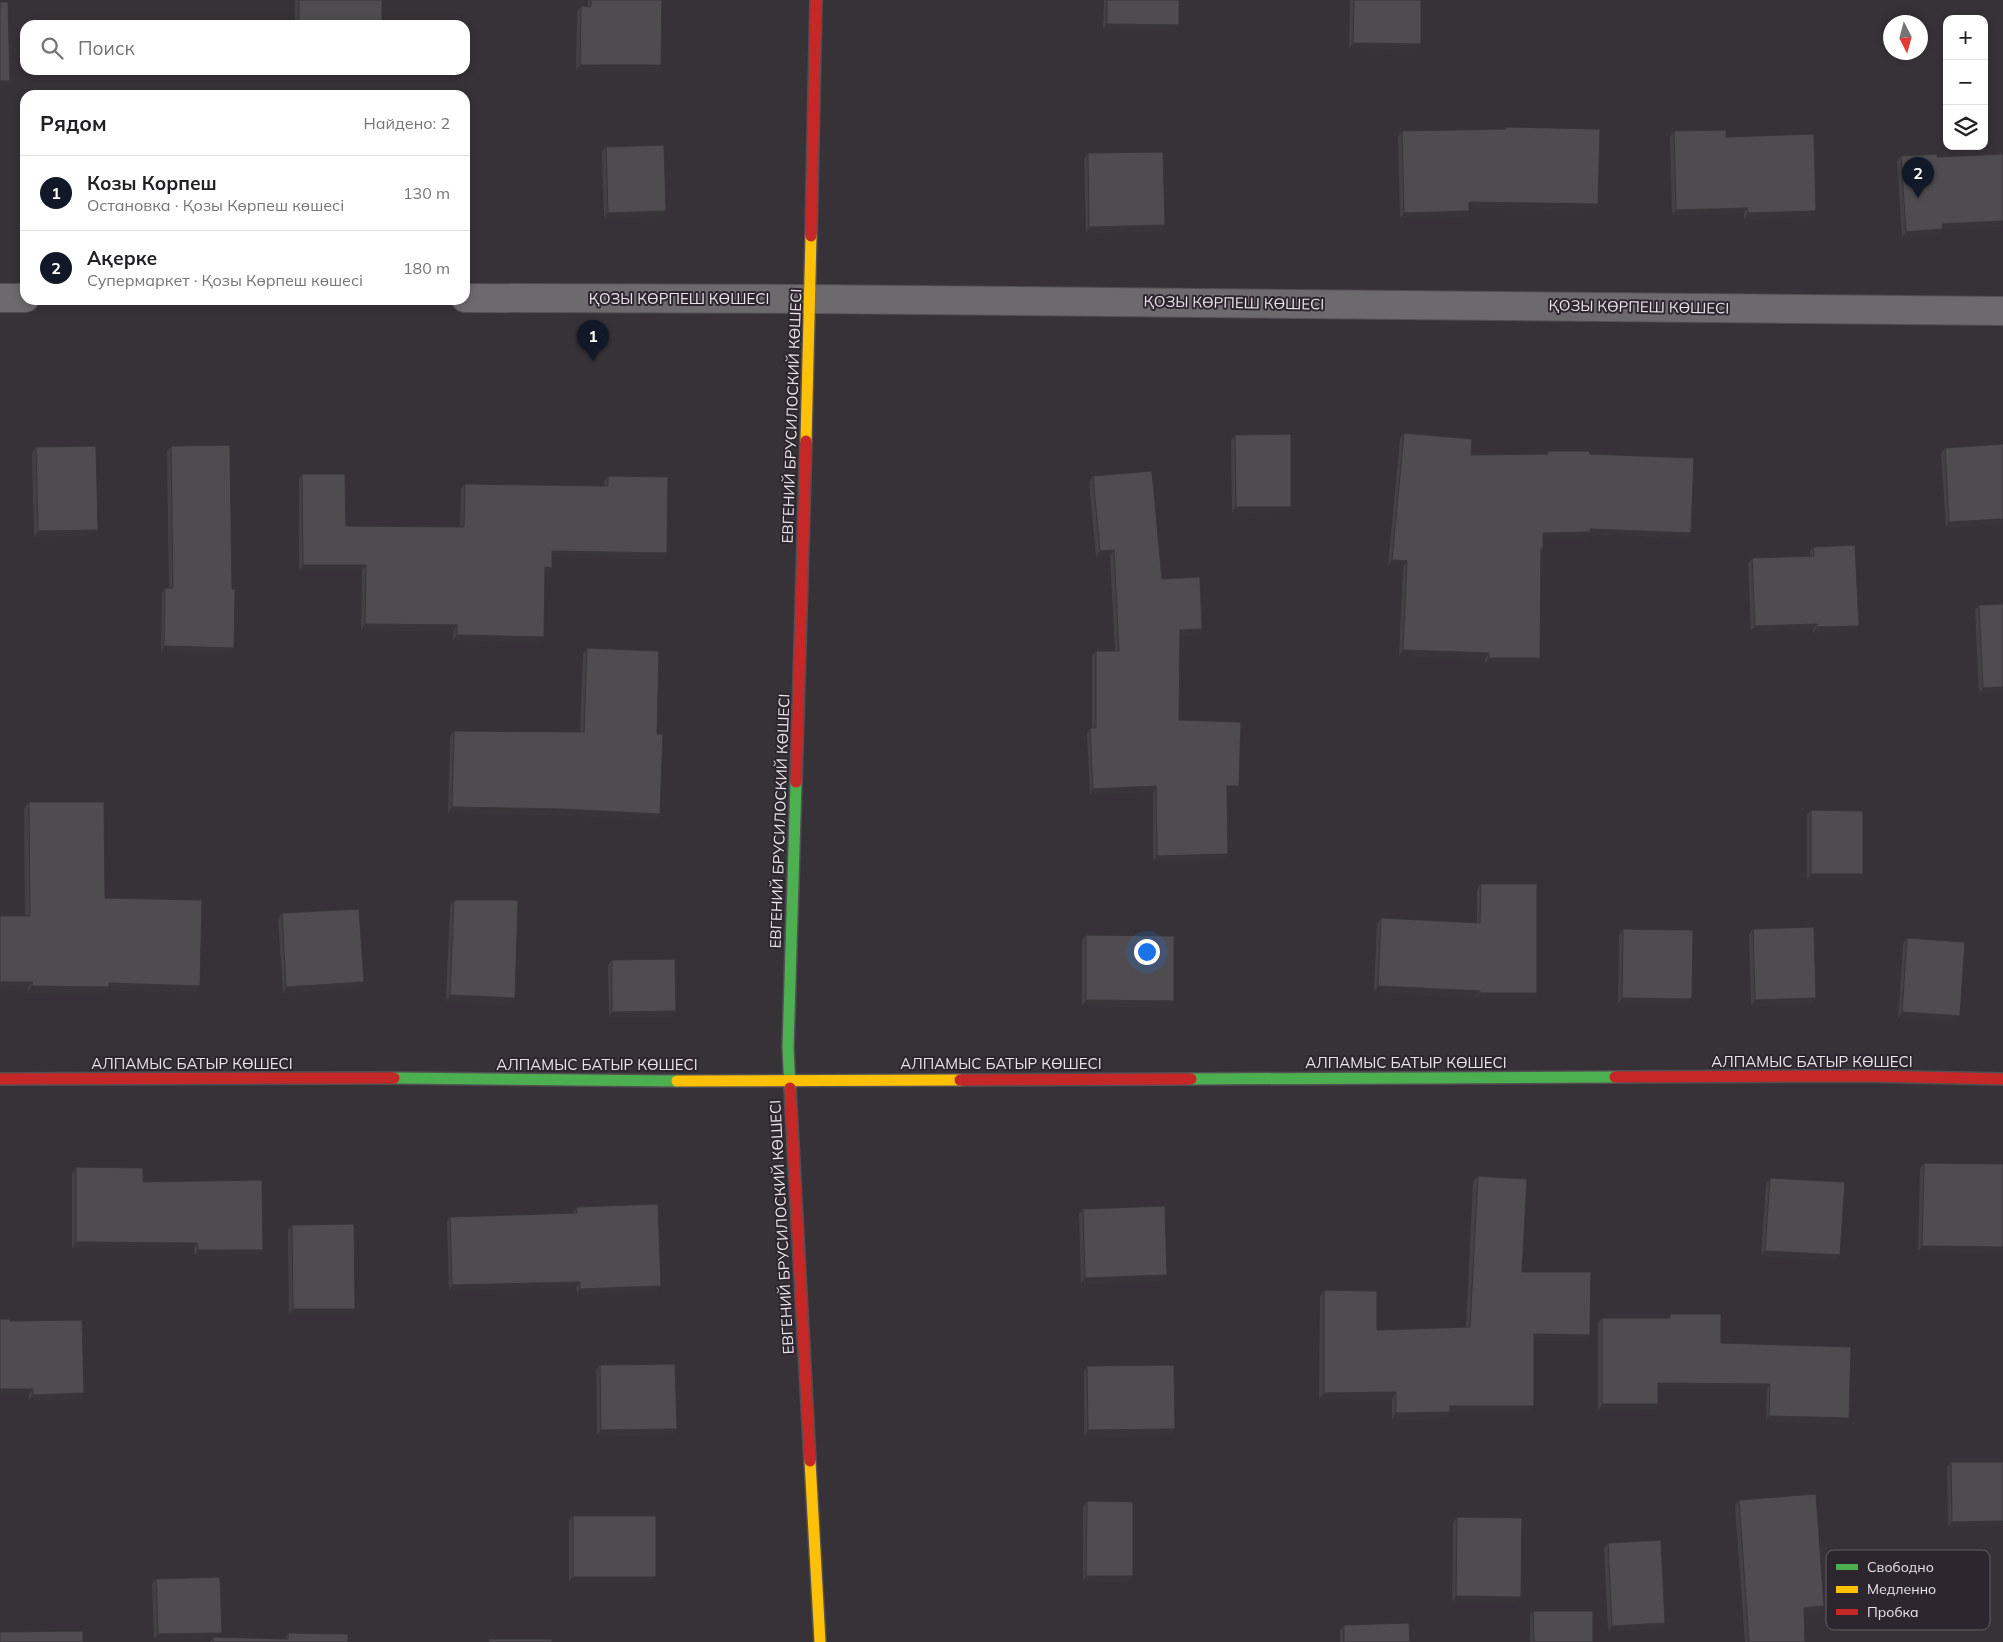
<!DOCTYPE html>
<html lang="ru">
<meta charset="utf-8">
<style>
body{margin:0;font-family:Mulish,sans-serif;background:#f2f2f2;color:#202124}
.controls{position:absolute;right:15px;top:15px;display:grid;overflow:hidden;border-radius:10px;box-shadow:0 2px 8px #0003}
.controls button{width:45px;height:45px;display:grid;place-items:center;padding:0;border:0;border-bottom:1px solid #e0e0e0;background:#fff;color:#202124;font:25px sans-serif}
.compass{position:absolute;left:1883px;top:15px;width:45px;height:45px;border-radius:50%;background:#fff;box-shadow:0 2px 8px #0003;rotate:174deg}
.you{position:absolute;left:1146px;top:951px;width:18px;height:18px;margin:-12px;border:4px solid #fff;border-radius:50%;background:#1a73e8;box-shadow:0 0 0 8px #1a73e833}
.badge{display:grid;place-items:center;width:32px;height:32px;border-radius:50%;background:#111827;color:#fff;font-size:16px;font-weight:700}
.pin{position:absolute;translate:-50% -41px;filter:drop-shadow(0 1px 2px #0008)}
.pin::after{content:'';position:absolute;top:26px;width:18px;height:15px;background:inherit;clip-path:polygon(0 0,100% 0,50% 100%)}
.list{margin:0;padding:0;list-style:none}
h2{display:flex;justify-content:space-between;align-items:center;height:65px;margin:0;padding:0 20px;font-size:21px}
h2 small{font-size:16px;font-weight:400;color:#757577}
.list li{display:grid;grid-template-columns:32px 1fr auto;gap:15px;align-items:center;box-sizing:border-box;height:75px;padding:0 20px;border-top:1px solid #e0e0e0}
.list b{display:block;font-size:19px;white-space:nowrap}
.list p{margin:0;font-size:16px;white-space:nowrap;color:#757577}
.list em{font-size:16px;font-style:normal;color:#757577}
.icon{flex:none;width:28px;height:28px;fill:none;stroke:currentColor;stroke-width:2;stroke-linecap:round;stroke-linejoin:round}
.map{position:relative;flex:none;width:2003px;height:1642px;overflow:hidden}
.search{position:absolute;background:#fff;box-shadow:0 2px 8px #0003;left:20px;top:20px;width:450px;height:55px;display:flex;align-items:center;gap:12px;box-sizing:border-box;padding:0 18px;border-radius:15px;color:#757577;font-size:19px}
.panel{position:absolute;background:#fff;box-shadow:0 2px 8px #0003;left:20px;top:90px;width:450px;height:215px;border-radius:15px}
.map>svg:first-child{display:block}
</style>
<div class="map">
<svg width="2003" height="1642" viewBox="0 0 2003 1642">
<rect width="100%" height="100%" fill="#363237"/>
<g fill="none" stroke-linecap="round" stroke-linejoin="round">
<defs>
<path id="street" d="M 0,298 L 25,298
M 465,298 L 810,299 L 2003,311"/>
<path id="fast" d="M 394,1078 L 677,1081
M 1191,1079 L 1615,1077
M 790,1088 L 788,1048 L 796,782"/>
<path id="slow" d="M 806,441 L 811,236
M 677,1081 L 960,1080
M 810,1461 L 820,1642"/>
<path id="jam" d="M 811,236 L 816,0
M 796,782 L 806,441
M 1615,1077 L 1868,1076 L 2003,1079
M 0,1079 L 394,1078
M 960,1080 L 1191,1079
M 790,1088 L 810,1461"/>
</defs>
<use href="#street" stroke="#524f53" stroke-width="30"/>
<use href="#fast" stroke="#524f53" stroke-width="14"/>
<use href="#slow" stroke="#524f53" stroke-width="14"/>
<use href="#jam" stroke="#524f53" stroke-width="14"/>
<use href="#street" stroke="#6d6a6e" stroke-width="28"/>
<use href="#fast" stroke="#4caf50" stroke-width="11"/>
<use href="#slow" stroke="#ffc107" stroke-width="11"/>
<use href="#jam" stroke="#c62828" stroke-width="11"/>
</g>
<path fill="#444145" d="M 295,0 L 382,0 L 382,25 L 295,25 Z
M 588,0 L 662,0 L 658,71 L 576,70 L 577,12 L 581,6 L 588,6 Z
M 1104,0 L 1179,0 L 1179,25 L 1175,30 L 1103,29 Z
M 1350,0 L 1421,0 L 1421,44 L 1417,49 L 1349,48 Z
M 1506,127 L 1598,204 L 1595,209 L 1469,208 L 1469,211 L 1465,217 L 1400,218 L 1398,137 L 1402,131 L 1505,129 Z
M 1674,131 L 1726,137 L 1813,216 L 1744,219 L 1744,213 L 1672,215 L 1670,137 Z
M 606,147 L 663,216 L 604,218 L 602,152 Z
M 1088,153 L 1161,231 L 1086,233 L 1084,158 Z
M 2003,154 L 2003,226 L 1942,229 L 1939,235 L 1902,237 L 1897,162 L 1901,156 L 1937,157 Z
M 1404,433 L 1471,455 L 1546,454 L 1548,451 L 1590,454 L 1687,538 L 1589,534 L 1586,538 L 1543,538 L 1543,548 L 1541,552 L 1540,658 L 1537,664 L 1485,664 L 1485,659 L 1399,656 L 1403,567 L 1388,565 L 1400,439 Z
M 1235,435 L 1291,507 L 1287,512 L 1232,513 L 1231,440 Z
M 171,446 L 230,653 L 161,652 L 162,593 L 165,588 L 169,588 L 167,451 Z
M 36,447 L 94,535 L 34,537 L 32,453 Z
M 1945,448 L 2003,524 L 1946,527 L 1941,453 Z
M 302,474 L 346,526 L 460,527 L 461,489 L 465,484 L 604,486 L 604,482 L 608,476 L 667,553 L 663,559 L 552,557 L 552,568 L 548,573 L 545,573 L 540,642 L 453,640 L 453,631 L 361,630 L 362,570 L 299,570 L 299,480 Z
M 1093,476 L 1162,579 L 1202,629 L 1199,634 L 1180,635 L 1179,720 L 1239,786 L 1236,792 L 1227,792 L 1224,860 L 1153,861 L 1153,792 L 1090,794 L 1087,734 L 1090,728 L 1092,728 L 1092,656 L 1096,651 L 1115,651 L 1110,555 L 1096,557 L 1089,482 Z
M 1813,547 L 1855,631 L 1813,633 L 1813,629 L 1751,631 L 1748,564 L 1752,558 L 1810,556 L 1810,552 Z
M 2003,604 L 2003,692 L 1979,693 L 1975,610 L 1979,605 Z
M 587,648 L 657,734 L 660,814 L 656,820 L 557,815 L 448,813 L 450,736 L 454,731 L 580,732 L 583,654 Z
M 29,802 L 105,898 L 200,986 L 195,993 L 107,990 L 104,994 L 27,993 L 27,989 L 0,990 L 0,916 L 25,916 L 24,809 Z
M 1811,810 L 1863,874 L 1859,880 L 1807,880 L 1807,815 Z
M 1481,884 L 1537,993 L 1533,998 L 1476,998 L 1476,997 L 1374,992 L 1377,923 L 1381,918 L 1477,923 L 1477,890 Z
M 454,900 L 511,1004 L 446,1001 L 450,906 Z
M 282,913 L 360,988 L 283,993 L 278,918 Z
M 1623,929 L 1688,1004 L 1618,1004 L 1619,935 Z
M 1753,929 L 1816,998 L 1812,1004 L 1751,1006 L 1749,934 Z
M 1086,935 L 1174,1001 L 1170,1007 L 1082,1006 L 1082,940 Z
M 1907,938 L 1957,1022 L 1898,1018 L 1903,944 Z
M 612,960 L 672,1017 L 609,1017 L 608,965 Z
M 1924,1163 L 2003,1164 L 2003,1252 L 1918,1251 L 1920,1169 Z
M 76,1167 L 143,1182 L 263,1250 L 259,1255 L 194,1256 L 194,1248 L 72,1248 L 72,1173 Z
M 1478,1176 L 1522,1272 L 1590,1335 L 1586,1341 L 1534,1341 L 1530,1412 L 1450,1412 L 1446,1418 L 1392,1419 L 1392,1399 L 1319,1399 L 1320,1296 L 1324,1290 L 1377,1330 L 1466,1327 L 1473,1182 Z
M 1770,1178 L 1837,1260 L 1761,1256 L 1766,1184 Z
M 577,1207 L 657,1291 L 577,1294 L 576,1287 L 449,1290 L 447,1222 L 450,1217 L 573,1213 Z
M 1083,1209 L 1163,1281 L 1081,1283 L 1079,1214 Z
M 292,1225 L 355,1309 L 351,1314 L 289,1314 L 288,1230 Z
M 1670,1314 L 1721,1343 L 1845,1424 L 1766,1421 L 1767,1389 L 1658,1389 L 1658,1404 L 1654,1409 L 1598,1410 L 1598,1323 L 1602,1318 L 1668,1318 Z
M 0,1319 L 10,1321 L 80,1399 L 29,1400 L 29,1394 L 0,1394 Z
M 600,1365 L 677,1429 L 673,1434 L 597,1435 L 596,1370 Z
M 1087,1366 L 1175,1429 L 1171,1435 L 1084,1436 L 1084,1371 Z
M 1951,1462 L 2003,1462 L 1948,1527 L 1947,1467 Z
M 1739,1500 L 1824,1606 L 1820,1612 L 1804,1613 L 1805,1642 L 1745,1642 L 1735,1506 Z
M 1087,1501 L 1133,1576 L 1129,1582 L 1083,1581 L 1083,1507 Z
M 573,1516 L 652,1582 L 569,1582 L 569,1521 Z
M 1457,1517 L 1517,1602 L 1452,1602 L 1453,1523 Z
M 1608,1543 L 1665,1623 L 1661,1628 L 1608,1631 L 1604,1548 Z
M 156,1579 L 222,1633 L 218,1637 L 285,1639 L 288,1633 L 348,1642 L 210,1642 L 212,1638 L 154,1640 L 152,1584 Z
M 1533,1611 L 1593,1642 L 1530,1642 L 1530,1616 Z
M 1344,1625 L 1410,1642 L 1340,1642 L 1340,1630 Z"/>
<path fill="#373538" d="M 1107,24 L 1179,25 L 1175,30 L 1103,29 Z
M 1353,43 L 1421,44 L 1417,49 L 1349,48 Z
M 580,65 L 661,65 L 658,71 L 576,70 Z
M 0,81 L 10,81 L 6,86 L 0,86 Z
M 1469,202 L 1598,204 L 1595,209 L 1465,208 Z
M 1747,208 L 1744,213 L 1672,215 L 1676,210 Z
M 666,211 L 663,216 L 604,218 L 608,213 Z
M 1469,211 L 1465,217 L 1400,218 L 1404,213 Z
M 1816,211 L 1813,216 L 1744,219 L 1748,213 Z
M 2003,221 L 2003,226 L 1942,229 L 1939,235 L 1902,237 L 1906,232 L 1942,224 Z
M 1165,225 L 1161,231 L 1086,233 L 1089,227 Z
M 1236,507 L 1291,507 L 1287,512 L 1232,513 Z
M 2003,519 L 2003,524 L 1946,527 L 1949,522 Z
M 1590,529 L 1691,533 L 1687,538 L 1589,534 L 1586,538 L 1539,538 L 1543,533 Z
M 98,530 L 94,535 L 34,537 L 38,531 Z
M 1114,550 L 1110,555 L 1096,557 L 1100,551 Z
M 552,551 L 667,553 L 663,559 L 549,557 Z
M 1392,560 L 1407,561 L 1403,567 L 1388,565 Z
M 303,565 L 366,565 L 362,570 L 299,570 Z
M 545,567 L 552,568 L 548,573 L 541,573 Z
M 365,624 L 457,625 L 453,631 L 361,630 Z
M 1817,624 L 1813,629 L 1751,631 L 1755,626 Z
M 1859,626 L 1855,631 L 1813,633 L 1817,627 Z
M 1202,629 L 1199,634 L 1176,635 L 1180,630 Z
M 457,635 L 544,637 L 540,642 L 453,640 Z
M 164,646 L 234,648 L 230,653 L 161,652 Z
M 1403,650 L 1489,653 L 1485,659 L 1399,656 Z
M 1489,658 L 1540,658 L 1537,664 L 1485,664 Z
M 2003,687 L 2003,692 L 1979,693 L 1983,688 Z
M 1156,786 L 1153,792 L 1090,794 L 1093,789 Z
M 1227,786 L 1239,786 L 1236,792 L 1223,792 Z
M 452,807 L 561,809 L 660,814 L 656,820 L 557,815 L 448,813 Z
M 1228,854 L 1224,860 L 1153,861 L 1157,856 Z
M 1811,874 L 1863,874 L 1859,880 L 1807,880 Z
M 0,982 L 32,982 L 27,989 L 0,990 Z
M 364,982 L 360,988 L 283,993 L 286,987 Z
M 109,983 L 200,986 L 195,993 L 107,990 L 104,994 L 27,993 L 32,986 Z
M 1378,986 L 1480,991 L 1476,997 L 1374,992 Z
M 1480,993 L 1537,993 L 1533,998 L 1476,998 Z
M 450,995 L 515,998 L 511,1004 L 446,1001 Z
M 1622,998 L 1692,999 L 1688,1004 L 1618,1004 Z
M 1816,998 L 1812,1004 L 1751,1006 L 1755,1000 Z
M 1086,1000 L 1174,1001 L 1170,1007 L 1082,1006 Z
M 676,1011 L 672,1017 L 609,1017 L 612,1012 Z
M 1902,1012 L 1960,1016 L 1957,1022 L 1898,1018 Z
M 76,1242 L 197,1243 L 194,1248 L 72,1248 Z
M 1922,1246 L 2003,1247 L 2003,1252 L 1918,1251 Z
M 198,1250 L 263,1250 L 259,1255 L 194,1256 Z
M 1765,1251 L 1840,1255 L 1837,1260 L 1761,1256 Z
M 1167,1275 L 1163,1281 L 1081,1283 L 1085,1278 Z
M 580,1282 L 576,1287 L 449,1290 L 452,1285 Z
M 661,1286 L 657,1291 L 577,1294 L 580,1289 Z
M 293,1309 L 355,1309 L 351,1314 L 289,1314 Z
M 1534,1334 L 1590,1335 L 1586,1341 L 1530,1341 Z
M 1658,1383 L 1770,1384 L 1767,1389 L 1654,1389 Z
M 0,1389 L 33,1389 L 29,1394 L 0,1394 Z
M 1396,1392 L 1392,1399 L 1319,1399 L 1324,1393 Z
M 84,1393 L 80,1399 L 29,1400 L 33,1395 Z
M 1602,1404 L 1658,1404 L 1654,1409 L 1598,1410 Z
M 1450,1406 L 1534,1406 L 1530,1412 L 1450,1412 L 1446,1418 L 1392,1419 L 1396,1413 Z
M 1769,1416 L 1849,1418 L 1845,1424 L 1766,1421 Z
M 677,1429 L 673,1434 L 597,1435 L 601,1430 Z
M 1175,1429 L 1171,1435 L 1084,1436 L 1088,1430 Z
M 2003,1521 L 2003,1526 L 1948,1527 L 1952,1522 Z
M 1086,1576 L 1133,1576 L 1129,1582 L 1083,1581 Z
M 573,1577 L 656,1577 L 652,1582 L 569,1582 Z
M 1456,1596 L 1521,1597 L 1517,1602 L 1452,1602 Z
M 1824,1606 L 1820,1612 L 1800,1613 L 1804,1608 Z
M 1665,1623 L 1661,1628 L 1608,1631 L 1612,1626 Z
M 222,1633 L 218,1638 L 213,1637 L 212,1638 L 154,1640 L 158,1634 Z"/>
<path fill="#4f4c50" stroke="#373538" d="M 299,0 L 382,0 L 382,25 L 299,25 Z
M 591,0 L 662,0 L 661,65 L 580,65 L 581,6 L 591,7 Z
M 1107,0 L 1179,0 L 1179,25 L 1107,24 Z
M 1354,0 L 1421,0 L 1421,44 L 1353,43 Z
M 0,2 L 8,2 L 10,81 L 0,81 Z
M 1506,127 L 1600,129 L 1598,204 L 1469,202 L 1469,211 L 1404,213 L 1402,131 L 1506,129 Z
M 1726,130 L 1726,137 L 1814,134 L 1816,211 L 1748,213 L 1747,208 L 1676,210 L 1674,131 Z
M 664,145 L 666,211 L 608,213 L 606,147 Z
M 1163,152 L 1165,225 L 1089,227 L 1088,153 Z
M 1937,154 L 1937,157 L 2003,154 L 2003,221 L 1942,224 L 1943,229 L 1906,232 L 1901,156 Z
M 1404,433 L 1472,439 L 1471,455 L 1548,454 L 1548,451 L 1589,451 L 1590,454 L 1694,458 L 1691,533 L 1590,529 L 1590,532 L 1543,533 L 1543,548 L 1541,548 L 1540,658 L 1489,658 L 1489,653 L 1403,650 L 1407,561 L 1392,560 Z
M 1291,434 L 1291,507 L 1236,507 L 1235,435 Z
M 2003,444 L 2003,519 L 1949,522 L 1945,448 Z
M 230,445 L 232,589 L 235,589 L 234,648 L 164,646 L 165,588 L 173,588 L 171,446 Z
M 96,446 L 98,530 L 38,531 L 36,447 Z
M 1152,471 L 1162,579 L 1200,577 L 1202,629 L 1180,630 L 1179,720 L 1241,722 L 1239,786 L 1227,786 L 1228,854 L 1157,856 L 1156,786 L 1093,789 L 1090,728 L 1096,728 L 1096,651 L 1119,651 L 1114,550 L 1100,551 L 1093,476 Z
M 302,474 L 345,474 L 346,526 L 464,527 L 465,484 L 608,486 L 608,476 L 668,477 L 667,553 L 552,551 L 552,568 L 545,567 L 544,637 L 457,635 L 457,625 L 365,624 L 366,565 L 303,565 Z
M 1855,545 L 1859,626 L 1817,627 L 1817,624 L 1755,626 L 1752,558 L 1814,556 L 1813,547 Z
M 2003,604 L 2003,687 L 1983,688 L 1979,605 Z
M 587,648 L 659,651 L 657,734 L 663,734 L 660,814 L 561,809 L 452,807 L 454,731 L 584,732 Z
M 29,802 L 104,802 L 105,898 L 202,900 L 200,986 L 109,983 L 109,987 L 32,986 L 32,982 L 0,982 L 0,916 L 30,916 Z
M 1811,810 L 1863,811 L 1863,874 L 1811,874 Z
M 1481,884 L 1537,884 L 1537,993 L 1480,993 L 1480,991 L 1378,986 L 1381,918 L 1480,923 Z
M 454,900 L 518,900 L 515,998 L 450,995 Z
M 359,909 L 364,982 L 286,987 L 282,913 Z
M 1814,927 L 1816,998 L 1755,1000 L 1753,929 Z
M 1623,929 L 1693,930 L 1692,999 L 1622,998 Z
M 1086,935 L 1174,936 L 1174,1001 L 1086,1000 Z
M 1907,938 L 1965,942 L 1960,1016 L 1902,1012 Z
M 675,959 L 676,1011 L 612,1012 L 612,960 Z
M 1924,1163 L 2003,1164 L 2003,1247 L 1922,1246 Z
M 76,1167 L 143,1168 L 143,1182 L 262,1180 L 263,1250 L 198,1250 L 197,1243 L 76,1242 Z
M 1478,1176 L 1527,1179 L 1522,1272 L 1591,1272 L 1590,1335 L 1534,1334 L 1534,1406 L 1450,1406 L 1450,1412 L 1396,1413 L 1396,1392 L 1324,1393 L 1324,1290 L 1377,1291 L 1377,1330 L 1470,1327 Z
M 1770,1178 L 1845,1182 L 1840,1255 L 1765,1251 Z
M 658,1204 L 661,1286 L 580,1289 L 580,1282 L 452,1285 L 450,1217 L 577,1213 L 577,1207 Z
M 1165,1206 L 1167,1275 L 1085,1278 L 1083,1209 Z
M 354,1224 L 355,1309 L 293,1309 L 292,1225 Z
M 1670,1314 L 1721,1314 L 1721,1343 L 1851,1347 L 1849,1418 L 1769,1416 L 1770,1384 L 1658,1383 L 1658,1404 L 1602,1404 L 1602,1318 L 1670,1318 Z
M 0,1319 L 10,1319 L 10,1321 L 82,1320 L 84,1393 L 33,1395 L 33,1389 L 0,1389 Z
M 675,1364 L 677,1429 L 601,1430 L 600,1365 Z
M 1174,1365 L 1175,1429 L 1088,1430 L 1087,1366 Z
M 1951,1462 L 2003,1462 L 2003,1521 L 1952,1522 Z
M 1816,1494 L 1824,1606 L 1804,1608 L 1805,1642 L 1749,1642 L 1739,1500 Z
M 1087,1501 L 1133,1502 L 1133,1576 L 1086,1576 Z
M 573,1516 L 656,1516 L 656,1577 L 573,1577 Z
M 1457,1517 L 1522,1518 L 1521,1597 L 1456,1596 Z
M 1661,1540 L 1665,1623 L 1612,1626 L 1608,1543 Z
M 220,1577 L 222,1633 L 158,1634 L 156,1579 Z
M 1533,1611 L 1593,1611 L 1593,1642 L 1534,1642 Z
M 1409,1623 L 1410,1642 L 1344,1642 L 1344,1625 Z
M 83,1631 L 83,1642 L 0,1642 L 0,1632 Z
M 288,1633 L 348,1634 L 348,1642 L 213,1642 L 213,1637 L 288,1639 Z
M 489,1639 L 552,1639 L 552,1642 L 489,1642 Z"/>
<g text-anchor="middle" stroke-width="4" stroke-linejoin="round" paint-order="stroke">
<g font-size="15" fill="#e9e4ea" stroke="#2d262f">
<text x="679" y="304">ҚОЗЫ КӨРПЕШ КӨШЕСІ</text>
<text transform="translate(1234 303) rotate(1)" y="5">ҚОЗЫ КӨРПЕШ КӨШЕСІ</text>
<text transform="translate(1639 307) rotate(1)" y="5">ҚОЗЫ КӨРПЕШ КӨШЕСІ</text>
<text transform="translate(792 416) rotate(-88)" y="5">ЕВГЕНИЙ БРУСИЛОСКИЙ КӨШЕСІ</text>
<text transform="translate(780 821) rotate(-88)" y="5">ЕВГЕНИЙ БРУСИЛОСКИЙ КӨШЕСІ</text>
<text x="1812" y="1067">АЛПАМЫС БАТЫР КӨШЕСІ</text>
<text x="1406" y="1068">АЛПАМЫС БАТЫР КӨШЕСІ</text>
<text x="192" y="1069">АЛПАМЫС БАТЫР КӨШЕСІ</text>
<text x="1001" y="1069">АЛПАМЫС БАТЫР КӨШЕСІ</text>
<text x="597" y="1070">АЛПАМЫС БАТЫР КӨШЕСІ</text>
<text transform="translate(782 1227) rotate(-93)" y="5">ЕВГЕНИЙ БРУСИЛОСКИЙ КӨШЕСІ</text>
</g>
</g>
<rect x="1826" y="1550" width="164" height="80" rx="8" fill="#2d262f" stroke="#655f67" stroke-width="1"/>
<rect x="1836" y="1564" width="22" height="6" fill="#4caf50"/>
<rect x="1836" y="1586" width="22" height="7" fill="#ffc107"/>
<rect x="1836" y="1609" width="22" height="6" fill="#c62828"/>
<g font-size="14" fill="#e9e4ea">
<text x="1867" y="1572">Свободно</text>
<text x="1867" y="1594">Медленно</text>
<text x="1867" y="1617">Пробка</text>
</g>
</svg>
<div class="controls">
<button>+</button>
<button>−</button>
<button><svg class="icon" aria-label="layers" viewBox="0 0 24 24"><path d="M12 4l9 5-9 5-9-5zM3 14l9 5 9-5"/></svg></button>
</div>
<svg class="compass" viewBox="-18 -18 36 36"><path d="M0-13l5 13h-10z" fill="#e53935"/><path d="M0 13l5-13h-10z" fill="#757577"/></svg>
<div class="you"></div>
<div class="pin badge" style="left:593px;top:361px">1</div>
<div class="pin badge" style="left:1918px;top:198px">2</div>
<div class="search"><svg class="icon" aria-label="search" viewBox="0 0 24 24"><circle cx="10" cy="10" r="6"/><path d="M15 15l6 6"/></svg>Поиск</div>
<section class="panel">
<h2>Рядом<small>Найдено: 2</small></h2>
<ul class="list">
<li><span class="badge">1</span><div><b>Козы Корпеш</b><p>Остановка · Қозы Көрпеш көшесі</p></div><em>130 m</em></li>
<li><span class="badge">2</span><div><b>Ақерке</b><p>Супермаркет · Қозы Көрпеш көшесі</p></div><em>180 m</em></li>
</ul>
</section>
</div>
